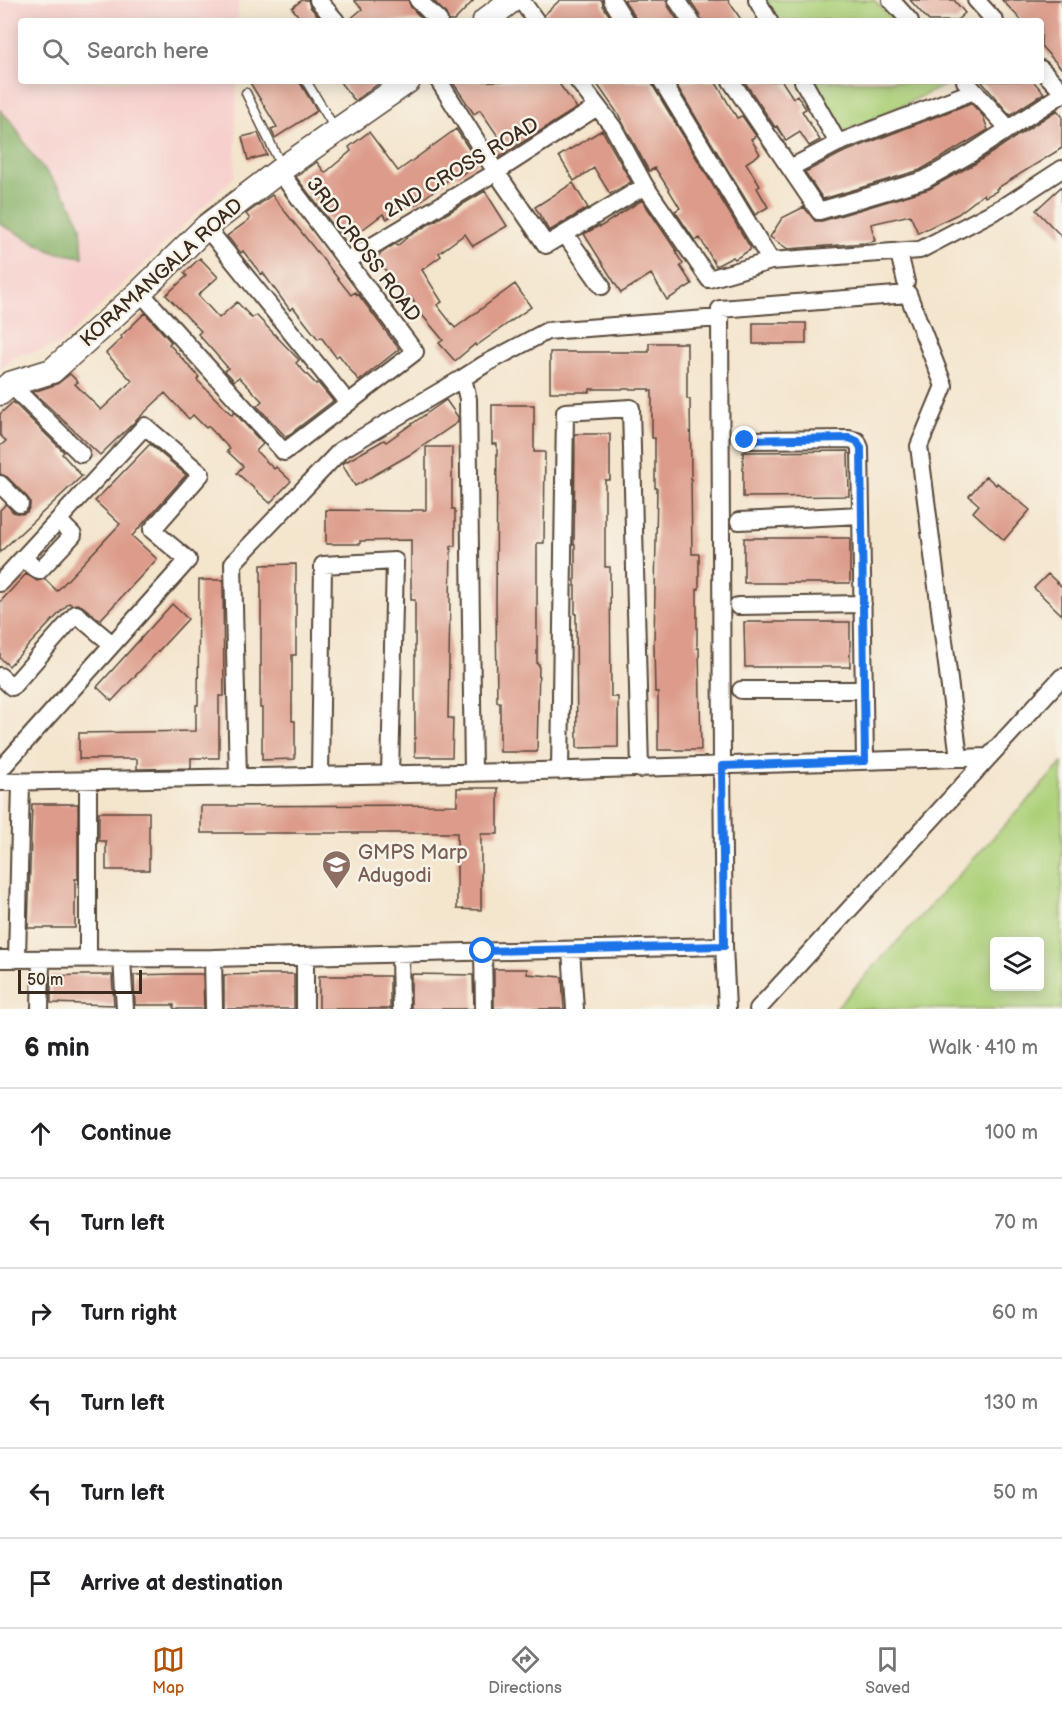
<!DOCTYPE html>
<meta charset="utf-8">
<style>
body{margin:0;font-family:"Balsamiq Sans",sans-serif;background:#f6f6f6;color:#202124}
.controls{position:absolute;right:18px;bottom:18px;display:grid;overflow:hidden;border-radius:6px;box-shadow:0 3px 15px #0003}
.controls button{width:54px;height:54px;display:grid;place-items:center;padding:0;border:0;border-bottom:2px solid #e0e0e0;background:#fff;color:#202124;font:30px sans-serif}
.scale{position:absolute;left:18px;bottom:15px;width:124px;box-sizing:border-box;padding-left:6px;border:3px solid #3b2a1e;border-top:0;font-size:16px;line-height:21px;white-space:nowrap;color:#3b2a1e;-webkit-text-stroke:4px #f7f3e8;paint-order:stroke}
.stop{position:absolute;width:18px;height:18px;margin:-14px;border:4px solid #1a73e8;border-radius:50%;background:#fff}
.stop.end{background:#1a73e8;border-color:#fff;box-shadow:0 2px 6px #0008}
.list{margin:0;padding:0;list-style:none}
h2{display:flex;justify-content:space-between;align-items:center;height:78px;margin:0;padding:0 24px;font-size:26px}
h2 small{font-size:20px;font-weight:400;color:#757577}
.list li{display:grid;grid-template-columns:39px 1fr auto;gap:18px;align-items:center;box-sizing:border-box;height:90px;padding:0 24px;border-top:2px solid #e0e0e0}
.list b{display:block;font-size:22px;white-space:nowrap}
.list em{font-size:20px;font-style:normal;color:#757577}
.icon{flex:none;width:33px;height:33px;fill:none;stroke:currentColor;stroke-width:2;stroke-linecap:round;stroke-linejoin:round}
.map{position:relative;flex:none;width:1062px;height:1009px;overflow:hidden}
.search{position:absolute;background:#fff;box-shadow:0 3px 15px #0003;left:18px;right:18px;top:18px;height:66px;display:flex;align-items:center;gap:15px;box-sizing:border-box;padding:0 21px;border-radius:6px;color:#757577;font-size:22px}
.sheet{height:618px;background:#fff}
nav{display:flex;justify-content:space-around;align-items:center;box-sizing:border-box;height:84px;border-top:2px solid #e0e0e0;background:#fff;font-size:16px;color:#757577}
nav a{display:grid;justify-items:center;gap:3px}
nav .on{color:#b45309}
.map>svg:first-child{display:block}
</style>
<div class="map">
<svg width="1062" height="1009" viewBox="0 0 1062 1009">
<rect width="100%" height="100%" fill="#f7f3e8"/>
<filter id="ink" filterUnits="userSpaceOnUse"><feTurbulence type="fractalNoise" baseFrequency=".0167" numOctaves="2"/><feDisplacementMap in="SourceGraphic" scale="12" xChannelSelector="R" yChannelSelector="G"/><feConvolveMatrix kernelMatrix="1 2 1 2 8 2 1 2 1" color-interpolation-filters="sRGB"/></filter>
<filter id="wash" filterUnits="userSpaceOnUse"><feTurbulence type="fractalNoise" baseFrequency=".008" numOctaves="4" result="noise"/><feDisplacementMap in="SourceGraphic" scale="24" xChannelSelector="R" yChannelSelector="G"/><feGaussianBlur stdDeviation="1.35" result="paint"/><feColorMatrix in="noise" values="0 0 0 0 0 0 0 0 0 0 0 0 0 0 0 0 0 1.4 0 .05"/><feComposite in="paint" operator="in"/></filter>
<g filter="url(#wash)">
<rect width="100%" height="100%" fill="#f4e5cd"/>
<path fill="#f7d0cd" d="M 0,0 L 238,0 L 238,21 L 21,21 L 21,81 L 237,81 L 235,176 L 60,345 L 13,357 L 0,370 Z"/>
<path fill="#add17a" stroke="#747e4c" stroke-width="1.5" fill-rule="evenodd" d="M 764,0 L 874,0 L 894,21 L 776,21 Z
M 813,81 L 951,81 L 952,82 L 845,132 Z
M 1062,763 L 1062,1009 L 835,1009 ZM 994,942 L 1040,942 L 1040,987 L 994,987 Z"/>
<path fill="#8ab36a" stroke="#626e44" stroke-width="1.5" d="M 0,110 L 14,125 L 30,152 L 68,199 L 81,226 L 83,257 L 53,252 L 0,224 Z"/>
<g id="blocks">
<path fill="#dd9c8b" d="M 302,0 L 308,0 L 310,7 L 322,21 L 302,21 L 292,8 Z
M 354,0 L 408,0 L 411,7 L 424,21 L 348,21 L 362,9 Z
M 433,0 L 474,0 L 454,21 L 449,21 L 446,14 Z
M 560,0 L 602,0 L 603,6 L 613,21 L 546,21 L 544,15 Z
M 624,0 L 667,0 L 668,6 L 678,21 L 635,21 L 634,15 Z
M 690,0 L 728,0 L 742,21 L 701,21 L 700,15 Z
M 910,0 L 954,0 L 965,13 L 956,21 L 929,21 Z
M 1002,0 L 1062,0 L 1062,69 L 1041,46 L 1041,21 L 1022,21 Z
M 249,81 L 299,81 L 317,111 L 275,138 L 271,129 L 277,127 Z
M 339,81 L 382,81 L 355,101 Z
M 452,81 L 557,81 L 577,108 L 499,157 L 491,144 L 500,139 L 480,110 L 474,114 Z
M 595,81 L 652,81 L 653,86 L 750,247 L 750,250 L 735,259 L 733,257 L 716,266 L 700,238 L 695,241 L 675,211 L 680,208 L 666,185 L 655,168 L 649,171 L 618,114 Z
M 674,81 L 715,81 L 737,118 L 742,116 L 756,136 L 751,139 L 760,154 L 746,163 L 760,186 L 757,188 L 768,207 L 755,215 Z
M 744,81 L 782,81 L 793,98 L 797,95 L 806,109 L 802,111 L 820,140 L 809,146 L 800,132 L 786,141 L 777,126 L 775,127 Z
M 981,81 L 1033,81 L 1044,93 L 1010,115 Z
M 971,103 L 983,116 L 988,130 L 920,170 L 823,199 L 805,172 L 842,153 Z
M 1057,110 L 1062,116 L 1062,148 L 996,189 L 997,191 L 985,197 L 984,194 L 958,214 L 918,233 L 910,215 L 871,224 L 875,241 L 865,243 L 788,249 L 770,237 L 782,218 L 804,207 L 815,221 L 822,221 L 929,189 L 976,163 Z
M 456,129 L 478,163 L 458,177 L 456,174 L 415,205 L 412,201 L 387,219 L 383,214 L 346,242 L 296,177 L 317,162 L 325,173 L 351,151 L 349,147 L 369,132 L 398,171 Z
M 602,130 L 631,182 L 610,194 L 594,168 L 574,181 L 559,156 Z
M 258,133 L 267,155 L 248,160 L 242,137 Z
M 573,183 L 588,208 L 549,231 L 535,207 Z
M 1062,186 L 1062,237 L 1036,210 Z
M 485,191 L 507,226 L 473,246 L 465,234 L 439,253 L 441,256 L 422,270 L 442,302 L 437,305 L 455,328 L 515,284 L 531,307 L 476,346 L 475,344 L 455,361 L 439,343 L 443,340 L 422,315 L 411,297 L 407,300 L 376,257 L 395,244 L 397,246 L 409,236 Z
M 272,195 L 351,295 L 355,292 L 357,295 L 358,294 L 399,349 L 359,381 L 339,355 L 336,357 L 321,337 L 318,339 L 293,307 L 290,310 L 263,273 L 261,274 L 243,251 L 241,253 L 227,236 L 250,219 L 246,214 Z
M 642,200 L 677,252 L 676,253 L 683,264 L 680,266 L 692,284 L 667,300 L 651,274 L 621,293 L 584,234 L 599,226 L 600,227 Z
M 200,258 L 218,277 L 198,295 L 219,318 L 237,302 L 252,318 L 256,315 L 299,360 L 296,363 L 316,384 L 318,383 L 333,401 L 286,437 L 257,406 L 262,401 L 239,377 L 234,381 L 231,377 L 225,371 L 228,368 L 198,334 L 201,331 L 166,295 L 187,276 L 184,273 Z
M 145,313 L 171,342 L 169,344 L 199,377 L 197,380 L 232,415 L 234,412 L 263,444 L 256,451 L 274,469 L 276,467 L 291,481 L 270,503 L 237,473 L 243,466 L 227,451 L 230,449 L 208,426 L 206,428 L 193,415 L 189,419 L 165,393 L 100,455 L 33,392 L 57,384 L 70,374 L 78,382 L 75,384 L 101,410 L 132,381 L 106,353 L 122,338 L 121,336 Z
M 753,323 L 806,323 L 806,344 L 753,344 Z
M 649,343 L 687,343 L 687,399 L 690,399 L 692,554 L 699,554 L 699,589 L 697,589 L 697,648 L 699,648 L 701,750 L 658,750 L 658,692 L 655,692 L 654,644 L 657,488 L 655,488 L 655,438 L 652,438 L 652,391 L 649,391 L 649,389 L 590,389 L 590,392 L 550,392 L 550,352 L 649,352 Z
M 446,400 L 458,417 L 458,422 L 411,454 L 355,486 L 342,464 L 384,440 L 386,442 Z
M 13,402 L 64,452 L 62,454 L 82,476 L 0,552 L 0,510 L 6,504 L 13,512 L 22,514 L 27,512 L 30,506 L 30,501 L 27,497 L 7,477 L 0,474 L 0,446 L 6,441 L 0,435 L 0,414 Z
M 492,405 L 534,405 L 534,452 L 545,452 L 544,543 L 537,543 L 537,664 L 539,664 L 537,752 L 500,752 L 500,702 L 497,702 L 496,601 L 497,444 L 492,444 Z
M 575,434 L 610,434 L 610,480 L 605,480 L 605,567 L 610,567 L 611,697 L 618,697 L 618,747 L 577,748 L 576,614 L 575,614 L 575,545 L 574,545 Z
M 150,444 L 186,475 L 132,536 L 157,559 L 100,620 L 82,606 L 77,604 L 72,605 L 69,603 L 9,666 L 0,658 L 0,602 L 26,574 L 37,581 L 45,579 L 57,591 L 120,524 L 95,501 Z
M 426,447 L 452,447 L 452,509 L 455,509 L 455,546 L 451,546 L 448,718 L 453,718 L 452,757 L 415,757 L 415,600 L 411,600 L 411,540 L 360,541 L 360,544 L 326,544 L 326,510 L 412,511 L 412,510 L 426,510 Z
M 848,451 L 849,496 L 743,497 L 743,452 Z
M 986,476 L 996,485 L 997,483 L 1030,510 L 1004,540 L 973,512 L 979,505 L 969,496 Z
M 744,538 L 850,538 L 850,583 L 744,583 Z
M 296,564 L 296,655 L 292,655 L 292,721 L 295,721 L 295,759 L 262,760 L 262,708 L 260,708 L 260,666 L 261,666 L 261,565 Z
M 1048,574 L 1062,587 L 1062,615 L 1034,588 Z
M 199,580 L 223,580 L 224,696 L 219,696 L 219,758 L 191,758 L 191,768 L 141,769 L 137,769 L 137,759 L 79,759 L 79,733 L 196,731 L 196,705 L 198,705 Z
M 172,604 L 188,619 L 112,701 L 97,687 Z
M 744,622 L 850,622 L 850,667 L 745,667 Z
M 457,788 L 498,788 L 498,834 L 481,834 L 481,910 L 457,909 L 457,833 L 201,833 L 201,806 L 457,805 Z
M 32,804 L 78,804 L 78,879 L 75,879 L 75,928 L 28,928 Z
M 99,812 L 149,812 L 149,870 L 106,870 L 106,841 L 99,841 Z
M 494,969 L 527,969 L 527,974 L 562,977 L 564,1009 L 494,1009 Z
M 174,974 L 203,974 L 204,1009 L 174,1009 L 174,1005 L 135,1005 L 134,975 Z
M 265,974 L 294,974 L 294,1009 L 224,1009 L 224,975 Z
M 411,974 L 473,975 L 474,1009 L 411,1009 Z
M 84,975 L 112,975 L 114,1005 L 51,1003 L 51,976 Z
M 319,976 L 390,976 L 390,1009 L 319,1009 Z"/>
</g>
</g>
<g filter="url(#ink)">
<use href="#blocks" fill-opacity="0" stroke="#574638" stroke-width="1.5"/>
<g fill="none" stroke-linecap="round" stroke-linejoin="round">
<defs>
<path id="lane" d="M 306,81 L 336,130
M 246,93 L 281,165"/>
<path id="street" d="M 318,0 L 336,21
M 418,0 L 439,21
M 521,0 L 536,21
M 612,0 L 625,21
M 677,0 L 691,21
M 757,0 L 769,21
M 891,0 L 910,21
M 976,0 L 995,21
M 1041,69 L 1062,91
M 439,81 L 496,172 L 546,245 L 645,186
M 578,81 L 613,127 L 645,186 L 709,279 L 771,261 L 920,250 L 1010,203 L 1062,169
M 662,81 L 771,261
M 731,81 L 819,211 L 924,180 L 970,154 L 1062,94
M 803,81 L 838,143
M 965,81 L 1009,129
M 790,168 L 838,143 L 974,91
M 206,227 L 348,403
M 565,234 L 602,286
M 899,253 L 906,282
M 347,261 L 496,172 L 597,107
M 140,292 L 284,452 L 415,352 L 279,171
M 463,378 L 485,364 L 547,331 L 720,318
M 10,384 L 81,454
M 745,440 L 849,439 L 857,441 L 860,448 L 865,761
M 0,484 L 20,504
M 739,521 L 861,515
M 23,558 L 39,571 L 73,535 L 58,520
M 0,583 L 145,426 L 201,474 L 152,530 L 188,560 L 0,770
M 738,606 L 863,604
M 0,676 L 12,687 L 76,614 L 112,644
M 741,690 L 864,690
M 560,771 L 565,412 L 631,408 L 640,769
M 320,776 L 323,565 L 395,561 L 390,775
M 238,778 L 233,563 L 341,450 L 463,378 L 468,399 L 473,773
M 88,781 L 88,958
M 0,782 L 508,772 L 989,757
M 571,950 L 575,1009
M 483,951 L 484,1009
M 400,953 L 401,1009
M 305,956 L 305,1009
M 122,958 L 125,1009
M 213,958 L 214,1009
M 0,959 L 213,958 L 724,946
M 17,959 L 21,782
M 40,1009 L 41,959
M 727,1009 L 724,946 L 722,766 L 720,309 L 908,294 L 944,386 L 919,446 L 959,758
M 758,1009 L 1062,677"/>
<path id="secondary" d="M 485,21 L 512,0
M 0,393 L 10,384 L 52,371 L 140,292 L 206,227 L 279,171 L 408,81"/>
</defs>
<use href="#lane" stroke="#574638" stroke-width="11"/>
<use href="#street" stroke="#574638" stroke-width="20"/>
<use href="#secondary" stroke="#574638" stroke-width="27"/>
<use href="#lane" stroke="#fff" stroke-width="8"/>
<use href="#street" stroke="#fff" stroke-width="16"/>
<use href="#secondary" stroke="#fff" stroke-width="24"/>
</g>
</g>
<g fill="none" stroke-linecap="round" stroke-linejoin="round" filter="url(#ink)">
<path stroke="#1a73e8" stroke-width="8" d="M 483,951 L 724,946 L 722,766 L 865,761 L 861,448 L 857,441 L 849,438 L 745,440"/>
</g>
<defs>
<symbol id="school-pin" viewBox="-11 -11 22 30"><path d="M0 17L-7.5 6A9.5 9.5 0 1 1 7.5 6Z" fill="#8d6e63" stroke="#f7f3e8"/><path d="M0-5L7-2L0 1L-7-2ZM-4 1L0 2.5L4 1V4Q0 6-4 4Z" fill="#fff"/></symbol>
</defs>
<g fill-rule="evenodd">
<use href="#school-pin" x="320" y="848" width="33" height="45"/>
</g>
<g text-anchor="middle" stroke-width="5" stroke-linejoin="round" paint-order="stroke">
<g font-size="20" fill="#3b2a1e" stroke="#f7f3e8">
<text transform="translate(461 167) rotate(-31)" y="7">2ND CROSS ROAD</text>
<text transform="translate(364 249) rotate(53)" y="7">3RD CROSS ROAD</text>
<text transform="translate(161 272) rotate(-42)" y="7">KORAMANGALA ROAD</text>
</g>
<g font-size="20" fill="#785e54" stroke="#f7f3e8" text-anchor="start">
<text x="358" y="859">GMPS Marp<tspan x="358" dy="23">Adugodi</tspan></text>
</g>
</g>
</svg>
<div class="controls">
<button><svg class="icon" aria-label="layers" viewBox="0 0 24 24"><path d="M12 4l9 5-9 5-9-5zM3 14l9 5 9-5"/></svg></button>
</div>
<div class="scale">50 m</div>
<div class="stop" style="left:483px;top:951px"></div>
<div class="stop end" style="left:745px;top:440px"></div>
<div class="search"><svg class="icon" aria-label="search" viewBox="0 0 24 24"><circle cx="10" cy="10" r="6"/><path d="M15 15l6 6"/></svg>Search here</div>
</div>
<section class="sheet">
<h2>6 min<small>Walk · 410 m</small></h2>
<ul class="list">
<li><svg class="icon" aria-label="ahead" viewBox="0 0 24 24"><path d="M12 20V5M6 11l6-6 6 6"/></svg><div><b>Continue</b></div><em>100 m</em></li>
<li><svg class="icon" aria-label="left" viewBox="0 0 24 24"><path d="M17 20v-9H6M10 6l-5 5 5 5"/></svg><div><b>Turn left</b></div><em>70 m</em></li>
<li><svg class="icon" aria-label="right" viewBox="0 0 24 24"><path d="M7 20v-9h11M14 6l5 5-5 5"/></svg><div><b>Turn right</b></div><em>60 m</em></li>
<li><svg class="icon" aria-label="left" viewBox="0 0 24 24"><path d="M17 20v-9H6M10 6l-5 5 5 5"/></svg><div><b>Turn left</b></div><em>130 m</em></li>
<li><svg class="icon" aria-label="left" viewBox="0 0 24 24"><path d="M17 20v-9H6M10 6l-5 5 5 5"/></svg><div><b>Turn left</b></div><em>50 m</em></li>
<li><svg class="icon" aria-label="arrive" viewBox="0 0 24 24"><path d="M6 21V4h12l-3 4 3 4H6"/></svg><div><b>Arrive at destination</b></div></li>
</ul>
</section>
<nav>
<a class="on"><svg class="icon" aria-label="map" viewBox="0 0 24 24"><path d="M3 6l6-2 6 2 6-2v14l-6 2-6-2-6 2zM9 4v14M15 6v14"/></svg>Map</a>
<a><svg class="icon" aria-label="directions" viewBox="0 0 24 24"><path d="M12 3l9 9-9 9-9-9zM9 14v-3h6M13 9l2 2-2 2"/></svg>Directions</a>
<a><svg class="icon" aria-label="saved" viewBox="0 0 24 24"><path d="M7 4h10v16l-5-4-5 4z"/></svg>Saved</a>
</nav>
